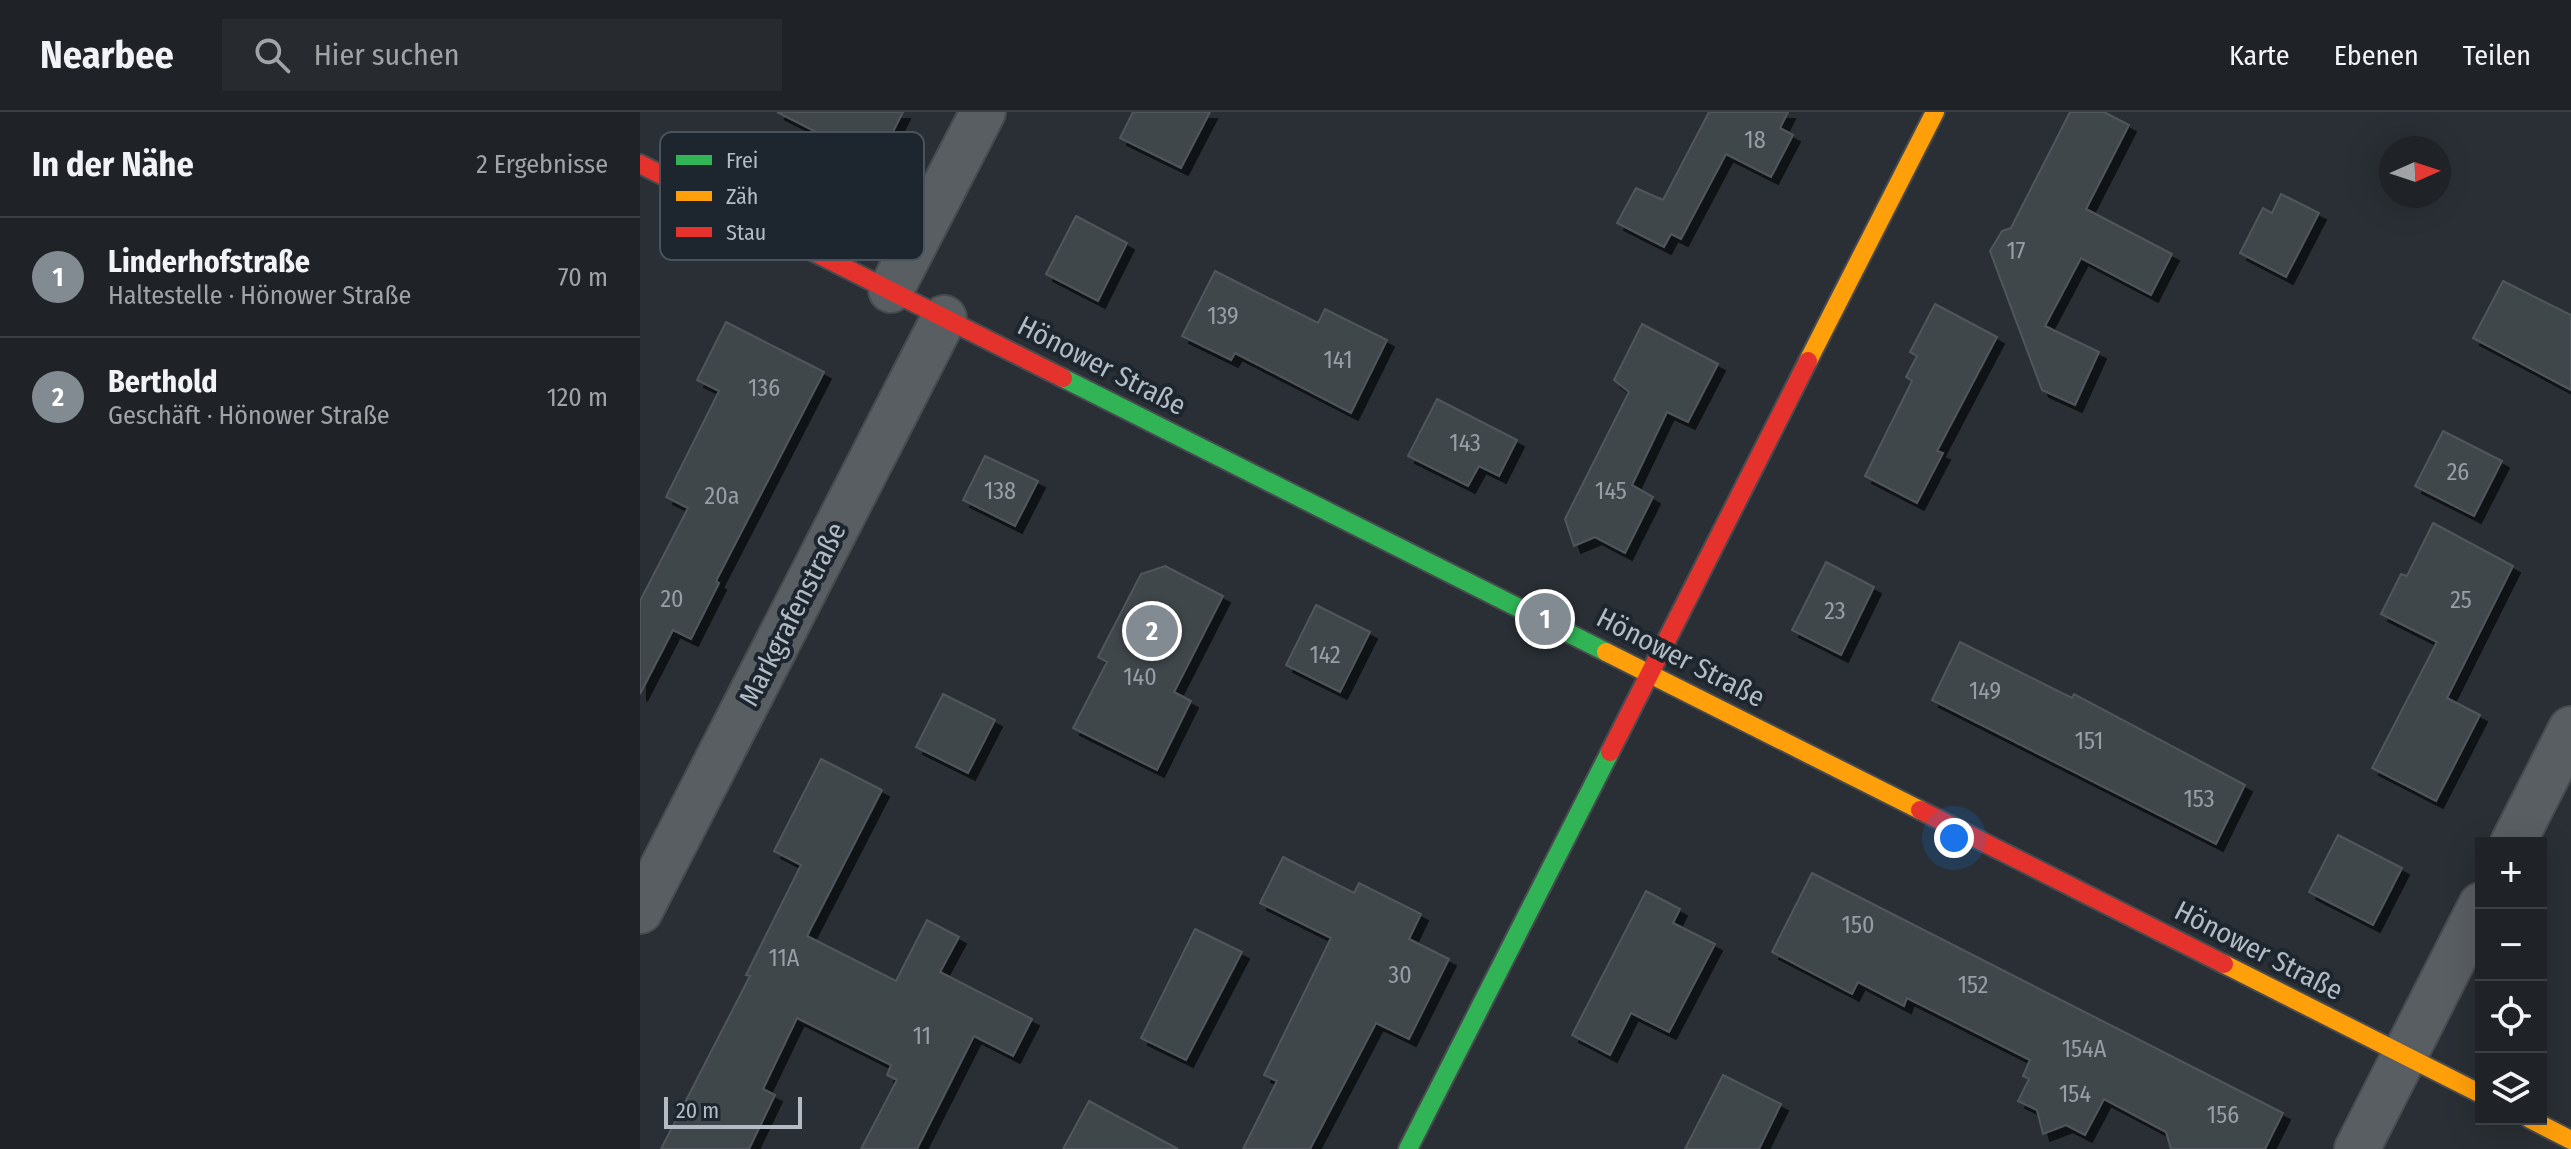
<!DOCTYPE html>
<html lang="de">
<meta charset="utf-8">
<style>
body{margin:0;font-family:"Fira Sans Condensed",sans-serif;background:#272b2f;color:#f1f3f6}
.controls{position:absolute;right:24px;bottom:24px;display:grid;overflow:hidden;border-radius:0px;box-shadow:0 8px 32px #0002}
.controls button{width:72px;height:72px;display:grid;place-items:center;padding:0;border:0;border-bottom:2px solid #3c4044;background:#1f2327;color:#f1f3f6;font:40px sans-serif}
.compass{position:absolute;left:1739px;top:24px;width:72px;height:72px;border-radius:50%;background:#1f2327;box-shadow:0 8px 32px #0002;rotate:87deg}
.scale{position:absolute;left:24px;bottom:20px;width:138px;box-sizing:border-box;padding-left:8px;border:4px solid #b3bcc5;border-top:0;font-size:22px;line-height:28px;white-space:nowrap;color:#b3bcc5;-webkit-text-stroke:6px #1d262e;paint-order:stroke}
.you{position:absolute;left:1314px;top:726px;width:28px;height:28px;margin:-20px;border:6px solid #fff;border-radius:50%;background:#1a73e8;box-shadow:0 0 0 12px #1a73e833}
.badge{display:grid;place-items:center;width:52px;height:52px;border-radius:50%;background:#838b92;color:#fff;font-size:26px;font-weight:700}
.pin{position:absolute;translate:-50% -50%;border:4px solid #fff;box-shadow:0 2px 8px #0006}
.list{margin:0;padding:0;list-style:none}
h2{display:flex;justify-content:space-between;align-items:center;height:104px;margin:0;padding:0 32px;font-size:34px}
h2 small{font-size:26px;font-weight:400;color:#a1a4a7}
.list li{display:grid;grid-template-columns:52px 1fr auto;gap:24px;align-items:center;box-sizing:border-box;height:120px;padding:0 32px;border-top:2px solid #3c4044}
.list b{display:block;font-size:30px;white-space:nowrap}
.list p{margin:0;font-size:26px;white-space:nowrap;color:#a1a4a7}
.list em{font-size:26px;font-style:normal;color:#a1a4a7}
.icon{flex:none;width:44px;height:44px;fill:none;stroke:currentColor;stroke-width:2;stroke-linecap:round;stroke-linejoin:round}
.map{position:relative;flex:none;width:1931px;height:1037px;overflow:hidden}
header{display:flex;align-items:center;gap:48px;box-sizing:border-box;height:112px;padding:0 40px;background:#1f2327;border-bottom:2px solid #3c4044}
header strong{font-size:38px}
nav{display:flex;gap:44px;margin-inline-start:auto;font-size:28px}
.search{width:560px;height:72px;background:#272b2f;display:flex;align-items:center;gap:20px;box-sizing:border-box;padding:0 28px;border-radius:0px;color:#a1a4a7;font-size:30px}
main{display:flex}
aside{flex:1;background:#1f2327}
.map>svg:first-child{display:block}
</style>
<header>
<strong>Nearbee</strong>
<div class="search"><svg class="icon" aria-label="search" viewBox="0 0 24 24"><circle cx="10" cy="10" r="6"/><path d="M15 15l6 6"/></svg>Hier suchen</div>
<nav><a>Karte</a><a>Ebenen</a><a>Teilen</a></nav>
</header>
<main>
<aside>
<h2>In der Nähe<small>2 Ergebnisse</small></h2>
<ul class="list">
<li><span class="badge">1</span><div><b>Linderhofstraße</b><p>Haltestelle · Hönower Straße</p></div><em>70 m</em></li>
<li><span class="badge">2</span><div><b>Berthold</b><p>Geschäft · Hönower Straße</p></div><em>120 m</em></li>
</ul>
</aside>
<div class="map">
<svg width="1931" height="1037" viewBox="0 0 1931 1037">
<defs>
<filter id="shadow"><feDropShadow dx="7" dy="7" stdDeviation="0" flood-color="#0009"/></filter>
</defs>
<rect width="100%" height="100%" fill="#292f34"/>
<path fill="#41464b" stroke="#51565b" stroke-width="2" filter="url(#shadow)" d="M 137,0 L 263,0 L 237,51 Z
M 493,0 L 570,0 L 541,56 L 480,26 Z
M 1069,0 L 1148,0 L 1140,16 L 1153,23 L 1131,65 L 1086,42 L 1041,127 L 1031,122 L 1024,135 L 977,111 L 996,76 L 1023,88 Z
M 1430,0 L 1464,0 L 1489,13 L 1446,97 L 1532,142 L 1511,183 L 1441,146 L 1405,214 L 1459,240 L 1435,293 L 1402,278 L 1350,139 L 1362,119 L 1371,116 Z
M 1641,82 L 1679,101 L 1646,165 L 1600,141 L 1623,96 L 1632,101 Z
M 436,104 L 487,131 L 458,189 L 406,162 Z
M 575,159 L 678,211 L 685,197 L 747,228 L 711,301 L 595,241 L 591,248 L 542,224 Z
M 1863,169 L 1931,203 L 1931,278 L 1833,226 Z
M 1295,192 L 1357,225 L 1297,339 L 1303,341 L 1277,391 L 1225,364 L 1272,269 L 1266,265 L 1277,244 L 1270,240 Z
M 86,210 L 184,260 L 76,469 L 79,471 L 51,527 L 33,518 L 0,582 L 0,489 L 48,396 L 26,385 L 79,279 L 57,268 Z
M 1002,212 L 1078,252 L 1048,310 L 1027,300 L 992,373 L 1013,385 L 985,441 L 955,425 L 934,434 L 925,407 L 989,280 L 974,268 Z
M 797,287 L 877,328 L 859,364 L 839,354 L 828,374 L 768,344 Z
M 1803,319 L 1862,349 L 1834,404 L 1775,374 Z
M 345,344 L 398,369 L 375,414 L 323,388 Z
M 1793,411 L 1873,454 L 1807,586 L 1840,603 L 1796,689 L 1732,656 L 1797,530 L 1741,502 L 1761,462 L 1767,464 Z
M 1186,450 L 1234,475 L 1201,543 L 1152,518 Z
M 525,454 L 583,484 L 534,580 L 551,589 L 517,658 L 433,616 L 467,550 L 458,545 L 501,462 Z
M 676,493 L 730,520 L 700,580 L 646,553 Z
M 1320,530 L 1432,586 L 1434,582 L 1605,673 L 1576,732 L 1292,588 Z
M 303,582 L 355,608 L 328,661 L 276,635 Z
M 181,647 L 242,678 L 167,824 L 256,869 L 287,808 L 319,825 L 300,860 L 392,907 L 373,944 L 334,924 L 277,1037 L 221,1037 L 257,968 L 247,963 L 251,953 L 157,906 L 123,977 L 135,983 L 109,1037 L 21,1037 L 110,864 L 106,863 L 161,753 L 134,739 Z
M 1698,723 L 1762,756 L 1733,813 L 1669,780 Z
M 643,745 L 714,781 L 719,771 L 781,802 L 769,827 L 809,847 L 769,927 L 736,911 L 670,1037 L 603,1037 L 637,969 L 624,963 L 691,826 L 620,791 Z
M 1172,761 L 1643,1001 L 1625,1037 L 1531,1037 L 1526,1020 L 1464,987 L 1445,1023 L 1426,1013 L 1403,1022 L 1397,998 L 1378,989 L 1389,967 L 1383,964 L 1390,948 L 1267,886 L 1264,894 L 1218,870 L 1212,882 L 1132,840 Z
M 1006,779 L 1040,797 L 1033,811 L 1075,832 L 1029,920 L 991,901 L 970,943 L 932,923 Z
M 555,817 L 602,840 L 546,948 L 501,926 Z
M 1083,963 L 1141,992 L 1119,1037 L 1045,1037 Z
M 449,989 L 538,1037 L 423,1037 Z"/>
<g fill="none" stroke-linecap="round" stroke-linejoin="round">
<defs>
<path id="street" d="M 251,178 L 343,0
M 1873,731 L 1931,617
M 0,799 L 304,206
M 1717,1037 L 1841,793"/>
<path id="fast" d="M 423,266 L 966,540
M 768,1037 L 970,640"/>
<path id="slow" d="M 1168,249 L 1295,0
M 966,540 L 1280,698
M 1584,852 L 1841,982
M 1890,1007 L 1931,1028"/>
<path id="jam" d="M 0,52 L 423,266
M 970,640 L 1168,249
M 1280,698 L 1584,852"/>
</defs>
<use href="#street" stroke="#474b4f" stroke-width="48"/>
<use href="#fast" stroke="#474b4f" stroke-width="22"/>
<use href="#slow" stroke="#474b4f" stroke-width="22"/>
<use href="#jam" stroke="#474b4f" stroke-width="22"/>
<use href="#street" stroke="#595e63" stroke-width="44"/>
<use href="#fast" stroke="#30b455" stroke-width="18"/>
<use href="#slow" stroke="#ff9f0a" stroke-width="18"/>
<use href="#jam" stroke="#e5322d" stroke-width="18"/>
</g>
<g text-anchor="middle" stroke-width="8" stroke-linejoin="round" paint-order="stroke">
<g font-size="24" fill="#969ea6">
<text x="1115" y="36">18</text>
<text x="1376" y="147">17</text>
<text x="583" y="212">139</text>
<text x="698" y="256">141</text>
<text x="124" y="284">136</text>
<text x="825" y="339">143</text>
<text x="1818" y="368">26</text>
<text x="360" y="387">138</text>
<text x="971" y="387">145</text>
<text x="82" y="392">20a</text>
<text x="32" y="495">20</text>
<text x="1821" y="496">25</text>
<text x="1195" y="507">23</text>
<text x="685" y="551">142</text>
<text x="500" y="573">140</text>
<text x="1345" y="587">149</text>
<text x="1449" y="637">151</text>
<text x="1559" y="695">153</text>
<text x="1218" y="821">150</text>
<text x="144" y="854">11A</text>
<text x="760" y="871">30</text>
<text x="1333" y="881">152</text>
<text x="282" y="932">11</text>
<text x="1444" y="945">154A</text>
<text x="1435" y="990">154</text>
<text x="1583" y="1011">156</text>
</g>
<g font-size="28" fill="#b3bcc5" stroke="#1d262e">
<text transform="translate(462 253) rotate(27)" y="10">Hönower Straße</text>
<text transform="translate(152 502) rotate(-63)" y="10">Markgrafenstraße</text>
<text transform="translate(1041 545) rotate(27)" y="10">Hönower Straße</text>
<text transform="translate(1619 838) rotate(27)" y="10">Hönower Straße</text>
</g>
</g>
<rect x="20" y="20" width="264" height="128" rx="12" fill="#1d262e" stroke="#4a535b" stroke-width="2"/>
<rect x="36" y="43" width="36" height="10" fill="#30b455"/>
<rect x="36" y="79" width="36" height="10" fill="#ff9f0a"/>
<rect x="36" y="115" width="36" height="10" fill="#e5322d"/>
<g font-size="22" fill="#b3bcc5">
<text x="86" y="56">Frei</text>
<text x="86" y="92">Zäh</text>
<text x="86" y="128">Stau</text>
</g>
</svg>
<div class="controls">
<button>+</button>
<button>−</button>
<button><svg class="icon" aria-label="locate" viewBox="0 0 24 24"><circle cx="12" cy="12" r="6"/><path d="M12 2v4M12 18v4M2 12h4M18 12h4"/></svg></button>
<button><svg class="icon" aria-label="layers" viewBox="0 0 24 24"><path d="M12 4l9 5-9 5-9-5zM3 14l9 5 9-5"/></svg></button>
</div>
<svg class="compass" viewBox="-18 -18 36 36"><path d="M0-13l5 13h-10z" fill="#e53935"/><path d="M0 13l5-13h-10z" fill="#a1a4a7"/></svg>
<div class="scale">20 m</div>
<div class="you"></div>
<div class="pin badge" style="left:905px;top:507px">1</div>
<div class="pin badge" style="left:512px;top:519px">2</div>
</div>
</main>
